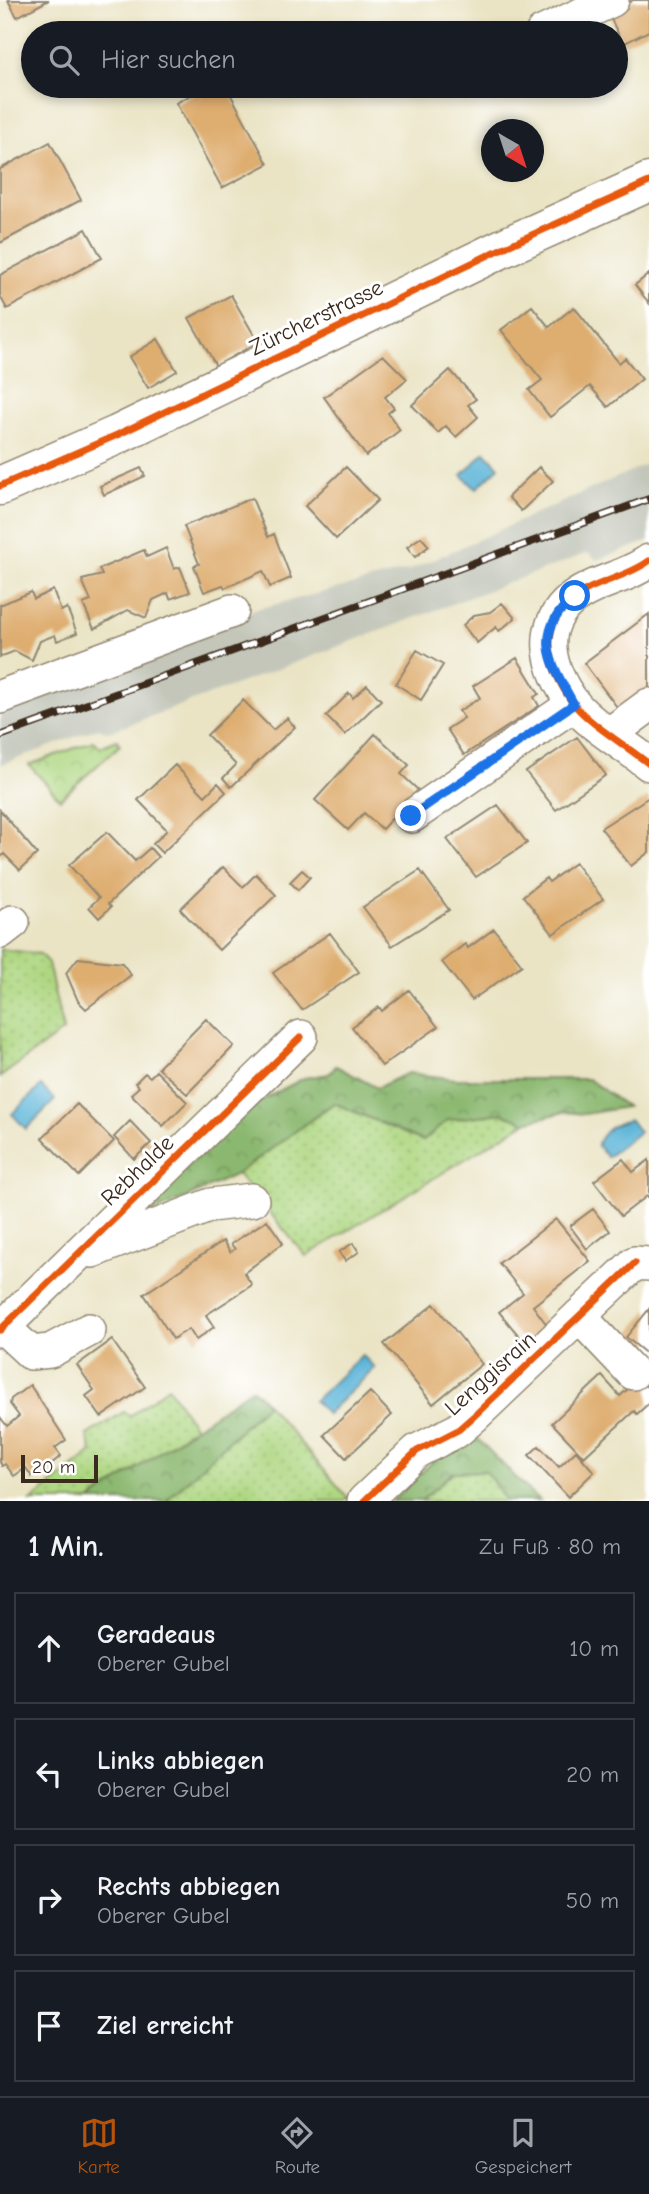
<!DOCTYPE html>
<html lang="de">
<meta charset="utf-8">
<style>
body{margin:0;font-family:"Comic Neue",sans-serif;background:#242831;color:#f1f3f6}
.compass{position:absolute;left:481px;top:119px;width:63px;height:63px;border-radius:50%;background:#171b24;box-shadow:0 4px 10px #0003;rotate:141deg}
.scale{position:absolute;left:21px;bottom:18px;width:77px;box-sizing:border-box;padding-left:7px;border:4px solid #3b2a1e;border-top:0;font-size:19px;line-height:24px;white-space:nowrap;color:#3b2a1e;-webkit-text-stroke:5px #fff;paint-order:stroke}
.stop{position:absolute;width:21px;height:21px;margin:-16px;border:5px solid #1a73e8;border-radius:50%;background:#fff}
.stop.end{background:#1a73e8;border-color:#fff;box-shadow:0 2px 7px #0008}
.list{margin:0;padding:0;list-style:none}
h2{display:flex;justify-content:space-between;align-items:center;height:91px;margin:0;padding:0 28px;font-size:30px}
h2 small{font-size:23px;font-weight:400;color:#9ea1a6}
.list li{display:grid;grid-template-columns:46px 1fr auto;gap:21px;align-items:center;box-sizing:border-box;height:112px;margin:0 14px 14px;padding:0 14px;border:2px solid #363941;border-radius:0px}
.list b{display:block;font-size:26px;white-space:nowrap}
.list p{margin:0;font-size:23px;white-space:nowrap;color:#9ea1a6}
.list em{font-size:23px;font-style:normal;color:#9ea1a6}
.icon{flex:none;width:38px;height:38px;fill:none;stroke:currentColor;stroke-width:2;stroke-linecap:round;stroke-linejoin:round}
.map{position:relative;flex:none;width:649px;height:1501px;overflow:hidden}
.search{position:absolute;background:#171b24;box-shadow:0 4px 10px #0003;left:21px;right:21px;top:21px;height:77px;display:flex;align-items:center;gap:18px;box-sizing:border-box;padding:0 24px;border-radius:38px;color:#9ea1a6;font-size:26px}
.sheet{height:595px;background:#171b24}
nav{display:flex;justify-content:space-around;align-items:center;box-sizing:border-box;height:98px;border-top:2px solid #363941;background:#171b24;font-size:19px;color:#9ea1a6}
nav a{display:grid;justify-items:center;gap:4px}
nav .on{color:#b45309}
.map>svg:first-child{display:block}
</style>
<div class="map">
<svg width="649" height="1501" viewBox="0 0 649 1501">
<defs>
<pattern id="grass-dots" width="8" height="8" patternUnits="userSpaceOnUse" patternTransform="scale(1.75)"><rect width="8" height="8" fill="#afd782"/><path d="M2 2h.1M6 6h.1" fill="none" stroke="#97b970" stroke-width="1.8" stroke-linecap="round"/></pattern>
<pattern id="forest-crowns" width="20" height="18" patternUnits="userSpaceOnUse" patternTransform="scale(1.75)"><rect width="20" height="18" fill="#8bb870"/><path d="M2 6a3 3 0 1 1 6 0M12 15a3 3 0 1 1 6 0" fill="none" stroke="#73965b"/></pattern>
<pattern id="park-crowns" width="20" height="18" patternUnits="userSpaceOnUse" patternTransform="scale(1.75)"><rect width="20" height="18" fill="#afd782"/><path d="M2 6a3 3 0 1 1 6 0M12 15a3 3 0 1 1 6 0" fill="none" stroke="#97b970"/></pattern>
</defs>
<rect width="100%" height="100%" fill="#fff"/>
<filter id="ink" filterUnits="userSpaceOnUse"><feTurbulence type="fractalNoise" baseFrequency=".0143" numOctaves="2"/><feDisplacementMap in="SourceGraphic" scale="14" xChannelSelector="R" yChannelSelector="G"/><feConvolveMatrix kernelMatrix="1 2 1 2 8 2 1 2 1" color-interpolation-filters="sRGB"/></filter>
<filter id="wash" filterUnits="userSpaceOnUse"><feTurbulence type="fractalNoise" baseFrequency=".00686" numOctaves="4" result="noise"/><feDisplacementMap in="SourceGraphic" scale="28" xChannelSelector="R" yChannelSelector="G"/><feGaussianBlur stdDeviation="1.57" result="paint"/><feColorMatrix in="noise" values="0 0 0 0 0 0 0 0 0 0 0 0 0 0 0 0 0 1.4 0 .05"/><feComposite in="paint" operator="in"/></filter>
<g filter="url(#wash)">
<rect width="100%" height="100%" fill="#eae4c5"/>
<path fill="#c3c6b9" d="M 649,463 L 649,541 L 597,560 L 588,553 L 109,732 L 98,728 L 0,765 L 0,706 L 253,610 L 410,570 Z"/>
<path fill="url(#grass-dots)" stroke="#758050" stroke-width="2" d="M 0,949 L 40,954 L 48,963 L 63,1031 L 0,1077 Z
M 334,1103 L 423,1141 L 447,1120 L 502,1113 L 526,1122 L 306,1256 L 237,1174 Z
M 168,1387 L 195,1427 L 90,1501 L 31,1501 L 92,1452 L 87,1435 L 124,1412 L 130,1416 Z
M 267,1404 L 348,1498 L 345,1501 L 166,1501 Z
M 486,1471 L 506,1501 L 421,1501 L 453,1472 Z"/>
<path fill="url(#forest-crowns)" stroke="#637147" stroke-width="2" d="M 336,1066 L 377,1088 L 408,1073 L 456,1079 L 588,1079 L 627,1107 L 585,1114 L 564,1112 L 526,1122 L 502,1113 L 448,1120 L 423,1141 L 334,1103 L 237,1174 L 123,1227 L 251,1106 L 304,1078 L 329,1074 Z
M 252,1388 L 267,1404 L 166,1501 L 90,1501 Z
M 467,1428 L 539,1501 L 506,1501 L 486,1471 L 453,1472 L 421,1501 L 392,1501 Z"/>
<path fill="url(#park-crowns)" stroke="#758050" stroke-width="2" d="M 117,740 L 120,745 L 60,799 L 29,765 L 94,741 L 100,747 Z"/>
<path fill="#59b3d7" stroke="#4a6e7a" stroke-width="2" d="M 485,452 L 499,467 L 476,489 L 462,475 Z
M 41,1086 L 55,1100 L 26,1129 L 12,1114 Z
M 630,1120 L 639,1132 L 607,1157 L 597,1145 C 603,1130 614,1123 630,1120 Z
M 362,1355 L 375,1368 L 327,1414 L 314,1401 Z"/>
<g id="blocks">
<path fill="#dead70" d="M 8,0 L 49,0 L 17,17 Z
M 633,0 L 649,0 L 649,31 L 623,44 L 608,13 Z
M 208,86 L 226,86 L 268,164 L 222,188 L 176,103 Z
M 50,142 L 81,200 L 0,243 L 0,169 Z
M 86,229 L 102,258 L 7,309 L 0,296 L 0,275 Z
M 649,274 L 649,303 L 635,285 Z
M 231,295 L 258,342 L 216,366 L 189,318 Z
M 532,306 L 549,327 L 574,307 L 619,363 L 625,358 L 642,379 L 608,407 L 590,386 L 550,417 L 529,390 L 542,380 L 501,330 Z
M 158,339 L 177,371 L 148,388 L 129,357 Z
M 383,355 L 407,379 L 385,397 L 394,408 L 388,413 L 400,430 L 366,456 L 324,397 Z
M 450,370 L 476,399 L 468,405 L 478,417 L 456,437 L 446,426 L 438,433 L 412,405 Z
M 346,467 L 378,500 L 336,539 L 305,506 Z
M 539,467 L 553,481 L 521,511 L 508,497 Z
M 141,468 L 145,476 L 104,495 L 100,486 Z
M 252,498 L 268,537 L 274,534 L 291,578 L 270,587 L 263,571 L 225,588 L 223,585 L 204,592 L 194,566 L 199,564 L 184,526 Z
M 421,537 L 429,546 L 415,557 L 407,547 Z
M 166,548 L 174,569 L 180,567 L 190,592 L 170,599 L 168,593 L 153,600 L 146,618 L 128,610 L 94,629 L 83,604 L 91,601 L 82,580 L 102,575 L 99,569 L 144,550 L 147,557 Z
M 53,590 L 61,611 L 67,608 L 77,633 L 57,641 L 55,635 L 40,641 L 32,660 L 15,651 L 0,657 L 0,605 L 31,592 L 34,599 Z
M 502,603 L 515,618 L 499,631 L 496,627 L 477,643 L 463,625 L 474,615 L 490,612 Z
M 649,614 L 649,689 L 620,711 L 584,663 Z
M 417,650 L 443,665 L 421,700 L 396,684 Z
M 517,658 L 539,694 L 534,697 L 539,706 L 464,755 L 447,729 L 464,718 L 459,711 L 480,698 L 473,686 Z
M 367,685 L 381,700 L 345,735 L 326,716 L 349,693 L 353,698 Z
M 243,700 L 273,730 L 287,718 L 295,727 L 231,787 L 223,778 L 236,765 L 207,735 Z
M 375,734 L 409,765 L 401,774 L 418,790 L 382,829 L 364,813 L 348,830 L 315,800 Z
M 577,737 L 606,775 L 556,810 L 526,772 Z
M 175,765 L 205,796 L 218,783 L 226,792 L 162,853 L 153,844 L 167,830 L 138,800 Z
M 649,797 L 649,852 L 631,866 L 601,828 Z
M 498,805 L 527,843 L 476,877 L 447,839 Z
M 0,810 L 37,854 L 20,870 L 4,854 L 0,858 Z
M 107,832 L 135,861 L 150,848 L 158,857 L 108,904 L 111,907 L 99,918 L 89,907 L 99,898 L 69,865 Z
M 575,863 L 603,899 L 553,934 L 523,896 L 546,878 L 549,882 Z
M 223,867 L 243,887 L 256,874 L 276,895 L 219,950 L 180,909 Z
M 302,870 L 310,877 L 298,890 L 290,882 Z
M 420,870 L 449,910 L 392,946 L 363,907 Z
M 494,929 L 522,965 L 472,1000 L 442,962 L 465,944 L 468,948 Z
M 330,933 L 359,972 L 302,1010 L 273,973 Z
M 78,958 L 122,963 L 131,975 L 86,1009 L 78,1001 L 66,973 Z
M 409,990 L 438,1027 L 382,1066 L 352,1027 L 379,1007 L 382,1011 Z
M 206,1019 L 234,1046 L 187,1094 L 158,1068 Z
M 156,1071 L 187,1102 L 163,1126 L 131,1094 L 139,1087 L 135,1083 L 145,1073 L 150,1077 Z
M 77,1104 L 114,1141 L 79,1176 L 42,1138 Z
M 130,1121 L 151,1143 L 134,1159 L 114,1137 Z
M 623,1159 L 633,1172 L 649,1160 L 649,1198 L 647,1196 L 621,1216 L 594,1181 Z
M 593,1209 L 610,1231 L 587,1249 L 570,1226 Z
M 556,1219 L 590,1261 L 533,1306 L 547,1325 L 525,1343 L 499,1312 L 523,1293 L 499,1263 Z
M 267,1220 L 283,1243 L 244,1273 L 252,1285 L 206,1315 L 214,1327 L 196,1340 L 189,1329 L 173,1339 L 144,1294 L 223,1241 L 230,1252 L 235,1249 L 231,1244 Z
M 353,1243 L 359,1252 L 345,1261 L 339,1252 Z
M 434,1304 L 482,1364 L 433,1404 L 384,1344 Z
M 649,1309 L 649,1356 L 626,1337 Z
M 112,1340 L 145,1387 L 101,1417 L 86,1396 L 94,1390 L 77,1365 Z
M 602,1376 L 620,1396 L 639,1379 L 649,1389 L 649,1403 L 637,1414 L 634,1411 L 584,1457 L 552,1423 Z
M 30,1385 L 66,1440 L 55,1448 L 61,1456 L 46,1468 L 32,1477 L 26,1468 L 14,1476 L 5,1464 L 2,1466 L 0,1462 L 0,1417 L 7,1426 L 19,1416 L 10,1404 L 11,1399 Z
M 370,1392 L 392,1415 L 346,1458 L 324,1435 Z
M 539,1446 L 559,1467 L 576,1451 L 594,1472 L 568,1497 L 529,1455 Z"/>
</g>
</g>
<g filter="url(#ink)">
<use href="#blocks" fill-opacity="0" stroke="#928772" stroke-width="2"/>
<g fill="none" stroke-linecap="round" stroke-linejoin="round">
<defs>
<path id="minor" d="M 542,33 L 612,0
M 649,561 C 626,578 595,581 572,599 C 536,628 549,670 573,703 C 589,724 627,746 649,764
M 0,697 L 232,611
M 611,733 L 649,705
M 412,816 L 574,704
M 0,932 L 13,922
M 92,1251 L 211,1205 L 252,1200
M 579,1316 L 633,1373
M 3,1327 L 31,1353 L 50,1351 L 89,1330
M 0,1330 L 301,1037
M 364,1501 L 417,1451 L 458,1430 L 474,1416 L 635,1263 L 649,1264"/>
<path id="major" d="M 0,486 L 117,435 L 503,248 L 649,182"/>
</defs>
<use href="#minor" stroke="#928772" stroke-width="36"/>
<use href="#major" stroke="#928772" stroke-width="41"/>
<use href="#minor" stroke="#fff" stroke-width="33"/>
<use href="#major" stroke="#fff" stroke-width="38"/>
<defs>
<path id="rail" d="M 0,736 L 649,499"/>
</defs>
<use href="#rail" stroke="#3b2a1e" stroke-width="8"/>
<use href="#rail" stroke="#fff" stroke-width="5" stroke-dasharray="16" stroke-linecap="butt"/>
<defs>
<path id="cycleway" d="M 0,486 L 117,435 L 503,248 L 649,182
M 649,561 C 626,578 595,581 572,599 C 536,628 549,670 573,703 C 589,724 627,746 649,764
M 0,1330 L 301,1037
M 364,1501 L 417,1451 L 458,1430 L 474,1416 L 635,1263"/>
</defs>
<use href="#cycleway" stroke="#fff" stroke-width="11"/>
<use href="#cycleway" stroke="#e8590c" stroke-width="7"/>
</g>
</g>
<g fill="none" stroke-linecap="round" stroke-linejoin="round" filter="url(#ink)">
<path stroke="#1a73e8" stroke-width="9" d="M 411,816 L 574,704 C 550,662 531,633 575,596"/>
</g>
<g text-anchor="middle" stroke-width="6" stroke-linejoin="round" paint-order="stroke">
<g font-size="23" fill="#3b2a1e" stroke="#fff">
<text transform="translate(316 317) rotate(-26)" y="8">Zürcherstrasse</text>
<text transform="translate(137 1170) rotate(-44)" y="8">Rebhalde</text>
<text transform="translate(490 1373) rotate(-42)" y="8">Lenggisrain</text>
</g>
</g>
</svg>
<svg class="compass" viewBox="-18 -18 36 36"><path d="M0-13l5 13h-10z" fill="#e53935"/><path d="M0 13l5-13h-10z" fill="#9ea1a6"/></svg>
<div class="scale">20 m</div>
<div class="stop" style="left:575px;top:596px"></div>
<div class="stop end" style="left:411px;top:816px"></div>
<div class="search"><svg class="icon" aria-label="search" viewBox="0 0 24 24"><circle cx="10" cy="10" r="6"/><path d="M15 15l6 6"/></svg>Hier suchen</div>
</div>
<section class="sheet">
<h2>1 Min.<small>Zu Fuß · 80 m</small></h2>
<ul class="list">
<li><svg class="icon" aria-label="ahead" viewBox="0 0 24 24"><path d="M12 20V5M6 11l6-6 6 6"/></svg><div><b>Geradeaus</b><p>Oberer Gubel</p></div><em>10 m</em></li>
<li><svg class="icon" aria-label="left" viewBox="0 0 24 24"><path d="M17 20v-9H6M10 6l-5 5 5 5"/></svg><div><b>Links abbiegen</b><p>Oberer Gubel</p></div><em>20 m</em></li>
<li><svg class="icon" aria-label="right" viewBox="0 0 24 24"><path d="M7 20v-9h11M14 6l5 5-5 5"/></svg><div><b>Rechts abbiegen</b><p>Oberer Gubel</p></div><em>50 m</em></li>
<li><svg class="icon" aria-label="arrive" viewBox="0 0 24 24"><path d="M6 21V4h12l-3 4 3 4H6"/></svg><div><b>Ziel erreicht</b></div></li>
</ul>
</section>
<nav>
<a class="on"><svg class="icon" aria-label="map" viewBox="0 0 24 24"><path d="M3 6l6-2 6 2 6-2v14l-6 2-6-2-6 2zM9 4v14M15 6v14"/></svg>Karte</a>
<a><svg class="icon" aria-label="directions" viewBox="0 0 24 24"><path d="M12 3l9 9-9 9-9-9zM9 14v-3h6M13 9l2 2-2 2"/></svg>Route</a>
<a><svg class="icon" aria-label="saved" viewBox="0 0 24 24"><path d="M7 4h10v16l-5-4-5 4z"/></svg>Gespeichert</a>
</nav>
